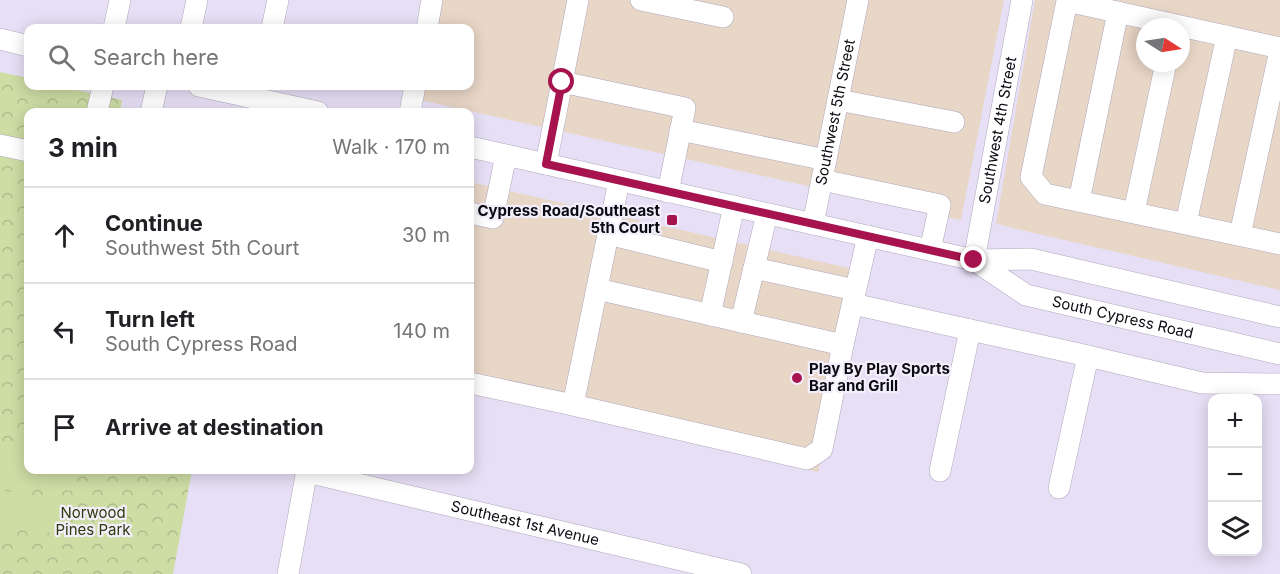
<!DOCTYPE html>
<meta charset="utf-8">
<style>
body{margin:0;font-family:Inter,sans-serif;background:#f2f2f2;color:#202124}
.controls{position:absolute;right:18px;bottom:18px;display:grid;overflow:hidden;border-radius:12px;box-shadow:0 3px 15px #0003}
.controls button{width:54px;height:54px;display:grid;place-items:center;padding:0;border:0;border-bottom:2px solid #e0e0e0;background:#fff;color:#202124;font:30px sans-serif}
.compass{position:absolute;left:1136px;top:18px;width:54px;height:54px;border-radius:50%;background:#fff;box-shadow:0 3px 15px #0003;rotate:102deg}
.stop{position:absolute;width:18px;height:18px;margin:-14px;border:4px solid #a6134e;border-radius:50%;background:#fff}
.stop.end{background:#a6134e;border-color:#fff;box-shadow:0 2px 6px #0008}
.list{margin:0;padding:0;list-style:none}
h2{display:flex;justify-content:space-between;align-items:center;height:78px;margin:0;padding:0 24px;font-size:26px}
h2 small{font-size:20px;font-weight:400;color:#757577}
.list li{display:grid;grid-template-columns:39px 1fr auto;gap:18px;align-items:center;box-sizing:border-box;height:96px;padding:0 24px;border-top:2px solid #e0e0e0}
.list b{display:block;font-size:22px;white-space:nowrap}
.list p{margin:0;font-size:20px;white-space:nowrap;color:#757577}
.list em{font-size:20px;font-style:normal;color:#757577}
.icon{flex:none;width:33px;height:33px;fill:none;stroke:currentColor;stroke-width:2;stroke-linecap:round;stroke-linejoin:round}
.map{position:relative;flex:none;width:1280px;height:574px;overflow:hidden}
.search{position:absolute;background:#fff;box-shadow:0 3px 15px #0003;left:24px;top:24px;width:450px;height:66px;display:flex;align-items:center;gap:15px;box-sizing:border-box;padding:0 21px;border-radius:12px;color:#757577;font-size:22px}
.panel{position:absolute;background:#fff;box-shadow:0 3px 15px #0003;left:24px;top:108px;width:450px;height:366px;border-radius:12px}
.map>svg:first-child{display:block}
</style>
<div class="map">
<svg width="1280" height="574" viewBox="0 0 1280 574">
<defs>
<pattern id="forest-crowns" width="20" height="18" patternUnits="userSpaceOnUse" patternTransform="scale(1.5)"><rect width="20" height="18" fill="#cddda4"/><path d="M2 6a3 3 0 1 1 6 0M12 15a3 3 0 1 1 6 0" fill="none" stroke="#afbc8c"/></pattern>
</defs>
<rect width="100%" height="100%" fill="#e7dff5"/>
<path fill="#e8d6c6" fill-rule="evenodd" d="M 440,0 L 1004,0 L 961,220 L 420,100 L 423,86 L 470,86 L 470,28 L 435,28 Z
M 1035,0 L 1280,0 L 1280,290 L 996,224 ZM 1145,27 L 1181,27 L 1181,63 L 1145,63 Z
M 470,182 L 866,272 L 818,472 L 470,386 Z"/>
<path fill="url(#forest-crowns)" d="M 0,72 L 28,78 L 28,86 L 59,86 L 122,100 L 120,112 L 28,112 L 28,470 L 192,470 L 173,574 L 0,574 Z"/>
<path fill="#cddda4" d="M 3,446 L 28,450 L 28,470 L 74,470 L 70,491 L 0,478 L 0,464 Z
M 0,490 L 68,502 L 62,535 L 0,524 Z"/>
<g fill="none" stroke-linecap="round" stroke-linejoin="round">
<defs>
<g id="minor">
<path d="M 641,0 L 723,17"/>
<path d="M 114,28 L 120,0"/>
<path d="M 191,28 L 197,0"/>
<path d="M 272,28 L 278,0"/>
<path d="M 427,28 L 432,0"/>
<path d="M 0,39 L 28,46"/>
<path d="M 1280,48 L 1067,1 L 1031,177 L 1045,194 L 1280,244"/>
<path d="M 562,82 L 685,108 L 668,192"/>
<path d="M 199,86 L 318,112"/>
<path d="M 838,100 L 954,122"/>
<path d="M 97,112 L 103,86"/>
<path d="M 151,112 L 157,86"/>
<path d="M 410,112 L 415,86"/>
<path d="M 680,130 L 826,160"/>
<path d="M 0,145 L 28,151"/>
<path d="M 470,147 L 974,260 L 1031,259 L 1280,317"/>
<path d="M 546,164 L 578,0"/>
<path d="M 822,180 L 940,205 L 930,250"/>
<path d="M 619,181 L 573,405 L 807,459 L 822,449 L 843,345"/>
<path d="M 1079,201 L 1118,12"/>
<path d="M 1134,212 L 1166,63"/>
<path d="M 470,213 L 493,218 L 506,155"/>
<path d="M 1186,223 L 1227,36"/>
<path id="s1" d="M 813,224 L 858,0"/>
<path d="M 608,234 L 722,262"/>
<path d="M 1240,235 L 1280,50"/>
<path id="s2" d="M 974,260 L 1026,295 L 1280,354"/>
<path id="s3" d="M 974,260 L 1022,0"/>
<path d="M 754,268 L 855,290"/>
<path d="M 597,289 L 843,345 L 868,236"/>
<path d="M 853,304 L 1088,356 L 1202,383 L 1280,384"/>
<path d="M 710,315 L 734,206"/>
<path d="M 741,322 L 767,214"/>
<path d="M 470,383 L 573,405"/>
<path d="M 940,471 L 970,330"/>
<path id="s4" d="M 307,472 L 741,574"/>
<path d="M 1059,488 L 1088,356"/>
<path d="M 288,574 L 307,470"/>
</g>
</defs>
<use href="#minor" stroke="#afa7bc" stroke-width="22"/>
<use href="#minor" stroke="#fff" stroke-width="21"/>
</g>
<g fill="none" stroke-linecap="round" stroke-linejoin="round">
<path stroke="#a6134e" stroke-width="8" d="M 562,82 L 546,164 L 974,260"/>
</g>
<g fill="#a6134e" stroke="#f3eefc" stroke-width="2">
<rect x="666" y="214" width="12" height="12" rx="3"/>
<circle cx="797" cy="378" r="6"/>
</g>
<g text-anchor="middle" stroke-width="4.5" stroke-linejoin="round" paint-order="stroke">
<g font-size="15" fill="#0c0a11" stroke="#f3eefc">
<text dy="5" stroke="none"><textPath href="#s1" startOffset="114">Southwest 5th Street</textPath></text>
<text dy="5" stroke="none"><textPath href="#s3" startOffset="132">Southwest 4th Street</textPath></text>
<text dy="5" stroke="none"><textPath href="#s2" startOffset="162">South Cypress Road</textPath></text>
<text dy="5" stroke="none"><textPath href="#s4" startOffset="224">Southeast 1st Avenue</textPath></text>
</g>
<g font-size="15" font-weight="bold" fill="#0c0a11" stroke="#f3eefc" text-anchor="end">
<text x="660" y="216">Cypress Road/Southeast<tspan x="660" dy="17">5th Court</tspan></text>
<text x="809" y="374" text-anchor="start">Play By Play Sports<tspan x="809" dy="17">Bar and Grill</tspan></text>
</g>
<g font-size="15" fill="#2f3909" stroke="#f3eefc">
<text x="93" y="518">Norwood<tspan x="93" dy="17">Pines Park</tspan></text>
</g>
</g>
</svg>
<div class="controls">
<button>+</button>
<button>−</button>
<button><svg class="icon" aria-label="layers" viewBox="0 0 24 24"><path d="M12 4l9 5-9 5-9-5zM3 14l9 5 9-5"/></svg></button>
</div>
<svg class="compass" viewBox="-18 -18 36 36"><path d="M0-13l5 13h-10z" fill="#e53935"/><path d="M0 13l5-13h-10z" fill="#757577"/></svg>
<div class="stop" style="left:562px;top:82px"></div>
<div class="stop end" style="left:974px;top:260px"></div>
<div class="search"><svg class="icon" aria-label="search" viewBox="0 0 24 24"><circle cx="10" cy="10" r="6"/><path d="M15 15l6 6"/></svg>Search here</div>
<section class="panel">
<h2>3 min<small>Walk · 170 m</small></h2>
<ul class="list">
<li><svg class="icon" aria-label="ahead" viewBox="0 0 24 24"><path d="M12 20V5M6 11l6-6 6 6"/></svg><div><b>Continue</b><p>Southwest 5th Court</p></div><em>30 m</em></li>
<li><svg class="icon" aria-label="left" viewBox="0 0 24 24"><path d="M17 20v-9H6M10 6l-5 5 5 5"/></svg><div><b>Turn left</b><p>South Cypress Road</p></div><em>140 m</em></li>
<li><svg class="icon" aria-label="arrive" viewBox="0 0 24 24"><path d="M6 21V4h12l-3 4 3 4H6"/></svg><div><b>Arrive at destination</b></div></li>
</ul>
</section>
</div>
